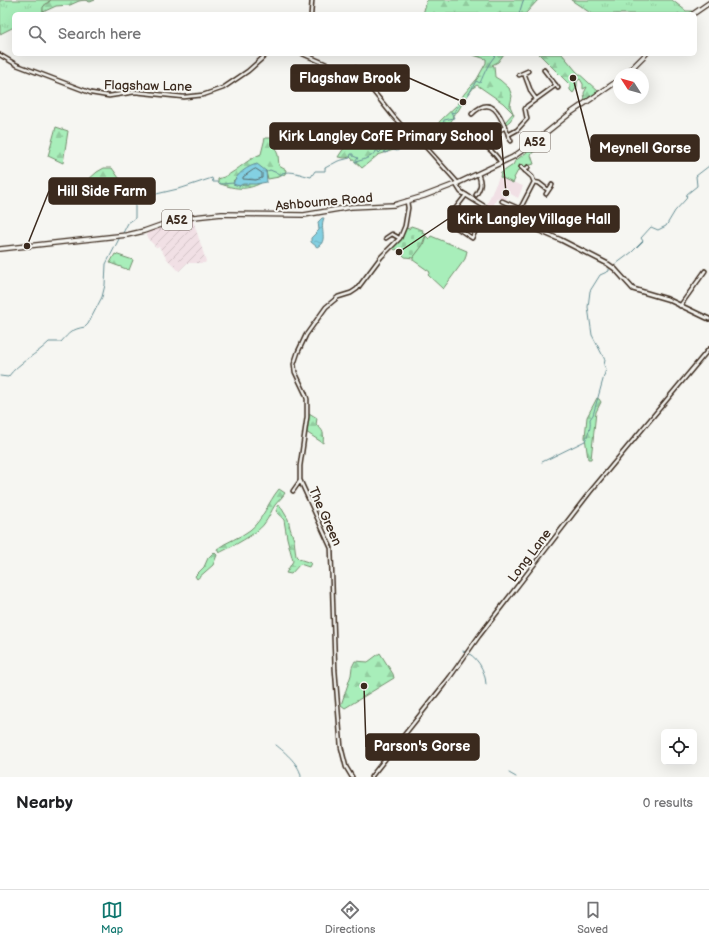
<!DOCTYPE html>
<style>
body{margin:0;font-family:"Balsamiq Sans",sans-serif;background:#f6f6f6;color:#202124}
.controls{position:absolute;right:12px;bottom:12px;display:grid;overflow:hidden;border-radius:6px;box-shadow:0 4px 16px #0002}
.controls button{width:36px;height:36px;display:grid;place-items:center;padding:0;border:0;border-bottom:1px solid #e0e0e0;background:#fff;color:#202124;font:20px sans-serif}
.compass{position:absolute;left:613px;top:68px;width:36px;height:36px;border-radius:50%;background:#fff;box-shadow:0 4px 16px #0002;rotate:306deg}
.list{margin:0;padding:0;list-style:none}
h2{display:flex;justify-content:space-between;align-items:center;height:52px;margin:0;padding:0 16px;font-size:17px}
h2 small{font-size:13px;font-weight:400;color:#757577}
.icon{flex:none;width:22px;height:22px;fill:none;stroke:currentColor;stroke-width:2;stroke-linecap:round;stroke-linejoin:round}
.map{position:relative;flex:none;width:709px;height:777px;overflow:hidden}
.search{position:absolute;background:#fff;box-shadow:0 4px 16px #0002;left:12px;right:12px;top:12px;height:44px;display:flex;align-items:center;gap:10px;box-sizing:border-box;padding:0 14px;border-radius:6px;color:#757577;font-size:15px}
.sheet{height:112px;background:#fff}
nav{display:flex;justify-content:space-around;align-items:center;box-sizing:border-box;height:56px;border-top:1px solid #e0e0e0;background:#fff;font-size:11px;color:#757577}
nav a{display:grid;justify-items:center;gap:2px}
nav .on{color:#0f766e}
.map>svg:first-child{display:block}
</style>
<div class="map">
<svg width="709" height="777" viewBox="0 0 709 777">
<defs>
<pattern id="industrial-furrows" width="10" height="10" patternUnits="userSpaceOnUse"><rect width="10" height="10" fill="#f1e0e5"/><path d="M-1 1l2-2M0 10L10 0M9 11l2-2" fill="none" stroke="#d0c0c4"/></pattern>
<pattern id="grass-tufts" width="24" height="20" patternUnits="userSpaceOnUse"><rect width="24" height="20" fill="#a8eeba"/><path d="M3 7l-1-3M5 7V3M7 7l1-3M15 17l-1-3M17 17v-4M19 17l1-3" fill="none" stroke="#92cc9f"/></pattern>
<pattern id="forest-firs" width="22" height="20" patternUnits="userSpaceOnUse"><rect width="22" height="20" fill="#a8eeba"/><path d="M5 1l3.5 6h-7zM16 11l3.5 6h-7z" fill="#92cc9f"/></pattern>
<pattern id="cemetery-stones" width="16" height="16" patternUnits="userSpaceOnUse"><rect width="16" height="16" fill="#a8eeba"/><path d="M2 7V4a2 2 0 0 1 4 0v3zM10 15v-3a2 2 0 0 1 4 0v3z" fill="#92cc9f"/></pattern>
<pattern id="water-ripples" width="26" height="14" patternUnits="userSpaceOnUse"><rect width="26" height="14" fill="#83d0e2"/><path d="M2 4q2-2 4 0t4 0M15 11q2-2 4 0t4 0" fill="none" stroke="#72b3c1"/></pattern>
</defs>
<rect width="100%" height="100%" fill="#f6f6f2"/>
<filter id="ink" filterUnits="userSpaceOnUse"><feTurbulence type="fractalNoise" baseFrequency=".025" numOctaves="2"/><feDisplacementMap in="SourceGraphic" scale="8" xChannelSelector="R" yChannelSelector="G"/><feConvolveMatrix kernelMatrix="1 2 1 2 8 2 1 2 1" color-interpolation-filters="sRGB"/></filter>
<g filter="url(#ink)">
<path fill="#f1e0e5" d="M 499,177 L 523,186 L 518,198 L 509,193 L 505,201 L 497,198 L 492,209 L 486,206 Z"/>
<path fill="url(#industrial-furrows)" d="M 193,220 L 206,261 L 205,263 L 187,263 L 179,271 L 167,259 L 159,247 L 156,247 L 148,239 L 146,232 L 164,226 L 168,226 Z"/>
<path fill="url(#grass-tufts)" stroke="#728c6c" d="M 0,0 L 51,0 C 45,4 43,5 43,12 L 40,14 L 14,14 L 14,27 L 0,34 Z
M 571,0 L 672,0 L 686,11 L 692,11 L 690,14 L 680,14 L 678,13 L 677,14 L 592,14 Z
M 535,146 L 539,149 L 533,152 L 531,155 L 534,164 L 524,167 L 521,165 L 514,178 L 515,179 L 513,183 L 500,177 L 501,173 L 513,165 L 515,161 Z"/>
<path fill="url(#forest-firs)" stroke="#728c6c" d="M 51,0 L 95,0 L 90,2 L 85,0 L 79,1 L 70,5 L 56,6 L 43,12 L 43,7 Z
M 427,0 L 538,0 L 525,14 L 423,14 Z
M 470,54 L 504,54 L 498,62 L 492,65 L 494,66 L 495,77 L 500,80 L 509,88 L 512,96 L 510,106 L 514,115 L 510,121 L 506,124 L 505,122 L 513,113 L 503,103 L 477,85 L 474,87 L 465,99 L 458,111 L 453,115 L 452,120 L 435,144 L 429,148 L 426,145 L 440,121 L 458,104 L 464,94 L 477,79 L 486,63 L 486,59 Z
M 539,54 L 562,54 L 576,71 L 599,92 L 585,100 L 584,93 L 587,87 L 583,89 L 583,84 L 580,79 L 577,81 L 577,87 L 573,93 L 570,90 L 570,85 Z
M 56,127 L 68,131 L 63,163 L 48,156 Z
M 407,133 L 423,146 L 403,147 L 378,155 L 362,168 L 350,157 L 345,158 L 338,157 L 348,142 L 359,145 Z
M 265,138 L 271,138 L 278,155 L 279,166 L 286,170 L 285,174 L 279,177 L 268,179 L 266,171 L 240,174 L 233,181 L 239,186 L 243,184 L 261,183 C 246,191 234,189 218,183 L 218,179 C 234,175 245,160 261,154 Z
M 104,168 L 112,168 L 119,178 L 130,189 L 130,196 L 118,190 L 102,186 L 88,180 L 97,172 Z
M 115,254 L 133,260 L 129,270 L 110,263 Z
M 597,398 L 599,399 L 601,402 L 596,412 L 591,459 L 588,459 L 585,437 L 587,417 Z
M 309,413 L 317,418 L 316,425 C 324,430 324,434 323,443 L 306,432 Z
M 279,489 L 285,493 C 282,498 278,501 275,505 C 271,511 269,518 264,524 C 257,534 231,547 219,553 L 217,549 C 227,541 240,538 250,530 C 263,520 268,502 279,489 Z
M 279,504 L 288,519 L 290,528 L 294,540 L 296,556 L 299,559 L 311,563 L 309,567 L 300,564 L 291,574 L 286,573 L 293,561 L 287,538 L 284,520 L 276,511 Z
M 214,552 L 217,555 L 213,565 L 197,579 L 195,576 L 204,567 L 208,558 Z
M 380,653 L 393,674 L 394,678 L 345,708 L 341,705 L 351,675 L 352,667 L 355,661 L 368,662 Z"/>
<path fill="url(#cemetery-stones)" stroke="#728c6c" d="M 411,226 L 423,230 L 422,233 L 426,234 L 421,248 L 413,258 L 405,257 L 397,249 L 395,250 L 393,248 L 402,238 L 406,228 L 409,229 Z"/>
<path fill="#a8eeba" stroke="#728c6c" d="M 426,236 L 429,239 L 431,236 L 467,251 L 465,259 L 443,289 L 428,275 L 430,272 L 413,260 L 413,258 L 423,245 Z"/>
<path fill="url(#water-ripples)" stroke="#668e94" d="M 257,164 L 266,171 L 267,182 L 256,184 L 243,184 L 239,186 L 233,184 C 236,174 248,166 257,164 Z
M 322,218 L 324,218 C 319,229 329,241 317,247 L 311,242 L 311,238 L 319,230 L 318,222 Z"/>
<g fill="none" stroke-linecap="round" stroke-linejoin="round">
<path stroke="#586c6c" stroke-width="1" d="M 256,169 L 262,173 L 262,178 L 256,180 L 243,179 L 243,177 L 253,170 Z"/>
<path stroke="#668e94" stroke-width="1" d="M 519,14 L 523,1 L 525,0
M 427,147 L 435,143 L 435,137 L 440,134 L 440,130 L 437,130 L 443,124 L 444,120 L 454,118 L 451,112 L 455,113 L 455,110 L 469,94 L 476,81 L 480,83 C 484,74 489,61 497,54
M 265,172 L 270,170 L 282,175 L 282,173 C 292,170 301,175 311,177 L 315,171 L 325,171 L 325,168 L 338,161 L 350,158 L 351,154 L 353,154 L 353,156 L 358,158 L 355,162 C 363,160 371,158 376,151 L 378,151 L 379,153 L 384,148 L 386,149 L 384,152 L 385,153 L 388,152 L 390,149 L 397,151 L 400,149 L 401,146 L 403,145 L 402,149 L 406,146 L 417,148 L 424,147
M 123,233 L 128,223 L 135,218 L 135,199 L 182,188 L 212,178 L 213,182 L 217,182 L 221,184 L 234,183
M 616,264 L 632,252 L 643,241 L 641,238 L 651,227 L 658,230 L 666,226 L 675,211 L 686,199 L 687,194 L 697,186 L 696,176 L 709,166
M 0,376 L 8,377 C 19,362 36,355 49,342 L 61,342 C 69,333 72,329 85,327 L 88,324 L 102,297 L 105,285 L 106,264 L 119,239
M 542,462 L 585,441 C 589,431 591,429 590,419 L 593,415 L 606,369 L 604,365 L 605,360 L 592,335 L 588,307 L 590,291 L 600,275 L 609,271 L 609,269
M 463,651 C 477,655 485,670 486,684
M 276,745 C 285,752 301,766 301,777
M 509,773 L 516,777"/>
<defs>
<path id="minor" d="M 311,14 L 312,0
M 303,54 L 333,67 L 355,68 L 361,75 L 369,86 L 393,116 L 409,134 L 424,145 L 458,183
M 0,55 L 17,65 L 91,93 L 109,96 L 135,92 L 184,97 L 203,95 L 223,88 L 248,71 L 267,54
M 544,70 L 558,88
M 524,73 L 531,92 L 536,99
M 519,75 L 528,71
M 472,114 C 496,90 503,125 511,141
M 464,132 C 477,139 493,149 501,163
M 508,135 L 517,130 L 527,119 L 525,109 L 527,106 L 556,85
M 461,136 L 466,128
M 483,144 L 493,133 L 504,128
M 525,171 L 528,167
M 534,182 L 539,183 L 548,190
M 546,194 L 552,185
M 466,195 L 452,213 L 450,220 L 457,228 L 472,238 L 477,228
M 476,195 C 481,187 482,183 478,174
M 502,201 L 520,209 L 516,220
M 520,209 L 534,182 L 532,177 L 521,167
M 386,238 L 392,234 L 399,238
M 680,306 L 705,271
M 293,491 L 300,481
M 352,777 L 346,767 L 341,747 L 335,670 L 331,548 L 300,480 L 300,466 L 307,417 L 307,399 L 305,393 L 295,372 L 294,364 L 298,352 L 306,335 L 326,307 L 338,297 L 351,293 L 357,289 L 381,257 L 400,238 L 405,226 L 408,208 L 407,201
M 371,777 L 450,677 L 479,636 L 590,492 L 709,349"/>
<path id="major" d="M 456,184 L 461,192 L 487,208 L 561,240 L 608,264 L 615,269 L 633,289 L 667,299 L 709,319"/>
<path id="highway" d="M 693,14 L 709,3
M 626,74 L 646,54
M 0,249 L 127,235 L 144,231 L 175,220 L 194,217 L 222,214 L 304,215 L 351,207 L 394,205 L 424,196 L 458,183 L 513,157 L 537,140 L 572,112 L 619,80"/>
</defs>
<use href="#minor" stroke="#3b2a1e" stroke-width="5.5"/>
<use href="#major" stroke="#3b2a1e" stroke-width="6"/>
<use href="#highway" stroke="#3b2a1e" stroke-width="6"/>
<use href="#minor" stroke="#f6f6f2" stroke-width="2.5"/>
<use href="#major" stroke="#f6f6f2" stroke-width="3"/>
<use href="#highway" stroke="#f6f6f2" stroke-width="3.5"/>
</g>
</g>
<g text-anchor="middle" stroke-width="4" stroke-linejoin="round" paint-order="stroke">
<g fill="#f6f6f2" stroke="#73675e" stroke-width="1">
<rect x="520" y="132" width="30" height="20" rx="3"/>
<rect x="162" y="210" width="30" height="20" rx="3"/>
</g>
<g font-size="12" font-weight="bold" fill="#3b2a1e">
<text x="535" y="146">A52</text>
<text x="177" y="224">A52</text>
</g>
<g font-size="13" fill="#3b2a1e" stroke="#f6f6f2">
<text transform="translate(148 85) rotate(1)" y="5">Flagshaw Lane</text>
<text transform="translate(324 201) rotate(-5)" y="5">Ashbourne Road</text>
<text transform="translate(326 516) rotate(66)" y="5">The Green</text>
<text transform="translate(529 555) rotate(-53)" y="5">Long Lane</text>
</g>
</g>
<path fill="none" stroke="#3b2a1e" stroke-width="1.5" d="M463 102L409 78M506 193L501 136M573 78L591 148M27 246L49 191M399 252L448 219M364 686L366 747"/>
<g fill="#3b2a1e" stroke="#f6f6f2" stroke-width="1.5">
<circle cx="463" cy="102" r="4"/>
<circle cx="506" cy="193" r="4"/>
<circle cx="573" cy="78" r="4"/>
<circle cx="27" cy="246" r="4"/>
<circle cx="399" cy="252" r="4"/>
<circle cx="364" cy="686" r="4"/>
</g>
<g fill="#3b2a1e" stroke="#3b2a1e" stroke-width="1.5">
<rect x="291" y="65" width="118" height="26" rx="4"/>
<rect x="270" y="123" width="231" height="26" rx="4"/>
<rect x="591" y="135" width="108" height="26" rx="4"/>
<rect x="49" y="178" width="106" height="26" rx="4"/>
<rect x="448" y="206" width="171" height="26" rx="4"/>
<rect x="366" y="734" width="113" height="26" rx="4"/>
</g>
<g font-size="14" text-anchor="middle" font-weight="bold" fill="#fff">
<text x="350" y="83">Flagshaw Brook</text>
<text x="386" y="141">Kirk Langley CofE Primary School</text>
<text x="645" y="153">Meynell Gorse</text>
<text x="102" y="196">Hill Side Farm</text>
<text x="534" y="224">Kirk Langley Village Hall</text>
<text x="422" y="751">Parson's Gorse</text>
</g>
</svg>
<div class="controls">
<button><svg class="icon" aria-label="locate" viewBox="0 0 24 24"><circle cx="12" cy="12" r="6"/><path d="M12 2v4M12 18v4M2 12h4M18 12h4"/></svg></button>
</div>
<svg class="compass" viewBox="-18 -18 36 36"><path d="M0-13l5 13h-10z" fill="#e53935"/><path d="M0 13l5-13h-10z" fill="#757577"/></svg>
<div class="search"><svg class="icon" aria-label="search" viewBox="0 0 24 24"><circle cx="10" cy="10" r="6"/><path d="M15 15l6 6"/></svg>Search here</div>
</div>
<section class="sheet">
<h2>Nearby<small>0 results</small></h2>
<ul class="list">
</ul>
</section>
<nav>
<a class="on"><svg class="icon" aria-label="map" viewBox="0 0 24 24"><path d="M3 6l6-2 6 2 6-2v14l-6 2-6-2-6 2zM9 4v14M15 6v14"/></svg>Map</a>
<a><svg class="icon" aria-label="directions" viewBox="0 0 24 24"><path d="M12 3l9 9-9 9-9-9zM9 14v-3h6M13 9l2 2-2 2"/></svg>Directions</a>
<a><svg class="icon" aria-label="saved" viewBox="0 0 24 24"><path d="M7 4h10v16l-5-4-5 4z"/></svg>Saved</a>
</nav>
